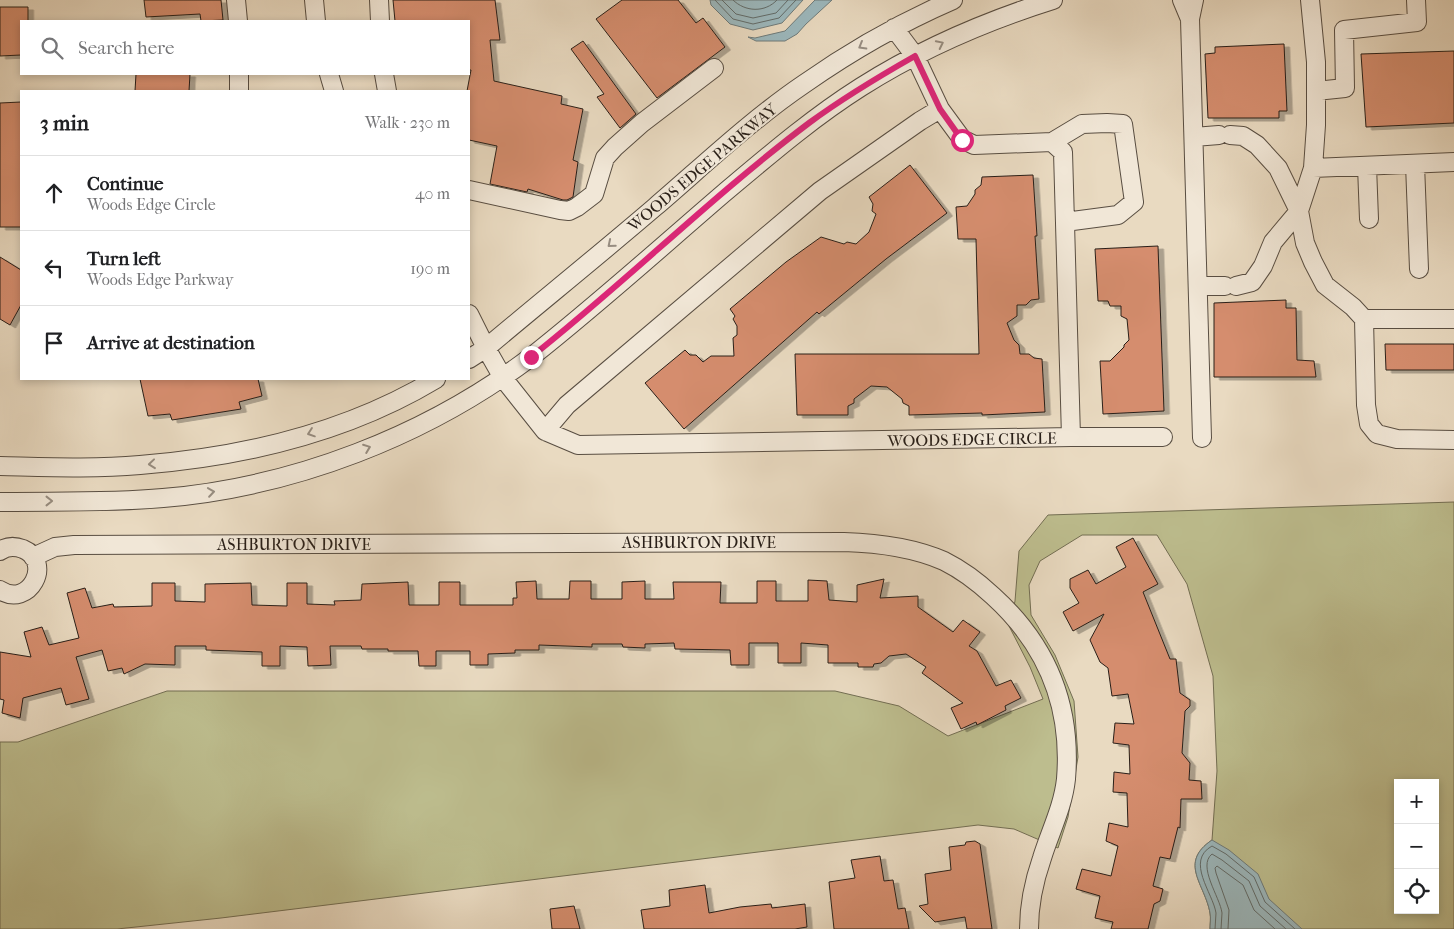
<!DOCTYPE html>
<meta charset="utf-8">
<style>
body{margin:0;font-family:"IM FELL French Canon",serif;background:#f6f6f6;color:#202124}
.controls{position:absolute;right:15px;bottom:15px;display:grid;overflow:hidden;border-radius:0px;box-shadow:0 2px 8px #0003}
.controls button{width:45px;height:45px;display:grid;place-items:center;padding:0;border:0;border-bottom:1px solid #e0e0e0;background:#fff;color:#202124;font:25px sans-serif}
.stop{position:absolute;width:15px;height:15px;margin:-11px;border:4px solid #db2777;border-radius:50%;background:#fff}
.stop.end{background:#db2777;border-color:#fff;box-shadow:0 1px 5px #0008}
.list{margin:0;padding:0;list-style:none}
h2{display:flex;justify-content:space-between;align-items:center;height:65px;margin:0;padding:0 20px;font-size:21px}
h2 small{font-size:16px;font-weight:400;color:#757577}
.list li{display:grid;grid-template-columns:32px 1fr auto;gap:15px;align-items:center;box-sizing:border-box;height:75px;padding:0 20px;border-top:1px solid #e0e0e0}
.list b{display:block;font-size:19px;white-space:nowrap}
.list p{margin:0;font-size:16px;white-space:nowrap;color:#757577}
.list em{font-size:16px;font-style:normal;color:#757577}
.icon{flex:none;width:28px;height:28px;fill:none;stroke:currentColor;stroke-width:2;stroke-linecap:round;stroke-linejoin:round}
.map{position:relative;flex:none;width:1454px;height:929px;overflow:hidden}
.search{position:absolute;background:#fff;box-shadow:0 2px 8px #0003;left:20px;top:20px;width:450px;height:55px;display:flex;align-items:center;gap:12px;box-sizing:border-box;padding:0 18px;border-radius:0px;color:#757577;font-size:19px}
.panel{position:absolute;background:#fff;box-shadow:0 2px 8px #0003;left:20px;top:90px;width:450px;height:290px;border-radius:0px}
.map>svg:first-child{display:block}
</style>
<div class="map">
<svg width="1454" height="929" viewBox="0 0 1454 929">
<defs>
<filter id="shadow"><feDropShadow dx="5.5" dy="3" stdDeviation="0" flood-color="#0004"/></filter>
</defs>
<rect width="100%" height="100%" fill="#e9dac1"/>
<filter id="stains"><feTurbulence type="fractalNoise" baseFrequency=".004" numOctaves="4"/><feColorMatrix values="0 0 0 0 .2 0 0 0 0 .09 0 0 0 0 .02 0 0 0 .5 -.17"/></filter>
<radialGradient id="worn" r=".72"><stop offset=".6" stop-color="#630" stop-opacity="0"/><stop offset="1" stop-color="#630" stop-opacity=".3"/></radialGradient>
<path fill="#bdbd8e" stroke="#736e53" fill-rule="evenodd" d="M 1454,502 L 1454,929 L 1210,929 C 1210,924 1211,918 1210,913 C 1205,884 1178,863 1212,840 L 1217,771 L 1213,676 L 1187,584 L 1157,535 L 1082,535 L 1040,561 L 1029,585 L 1031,615 L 1055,655 L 1074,701 L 1078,757 L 1068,817 L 1058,848 L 1014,829 L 978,825 L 221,918 L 117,929 L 0,929 L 0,742 L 18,742 L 167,691 L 835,691 L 899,706 L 948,736 L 1043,699 L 1030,667 L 1009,626 L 1015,601 L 1019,551 L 1048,515 ZM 1398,783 L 1435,783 L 1435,910 L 1398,910 Z"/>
<path fill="#9cb8bd" stroke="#6e7b7b" d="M 710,0 L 803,0 L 782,23 L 753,30 L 730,24 L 711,5 Z
M 815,0 L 832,0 L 806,24 L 797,34 L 785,41 L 756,41 L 748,37 L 755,38 L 785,31 Z
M 1212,840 L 1229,850 L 1258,874 L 1269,899 L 1302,929 L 1210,929 C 1210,924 1211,918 1210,913 C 1205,884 1178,863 1212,840 Z"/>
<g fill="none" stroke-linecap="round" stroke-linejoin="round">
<path stroke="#626c6a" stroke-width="1" d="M 715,0 L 733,19 L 753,24 L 779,18 L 796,0
M 722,0 L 736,14 L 753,18 L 776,13 L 788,0
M 733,0 C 745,12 765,13 777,0
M 1215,929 C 1215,924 1216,918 1216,913 C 1213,893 1185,861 1212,846 L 1226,854 L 1254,877 L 1265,902 L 1295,929
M 1221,929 C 1221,924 1222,918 1222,913 C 1220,897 1197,866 1212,854 L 1222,860 L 1249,881 L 1260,906 L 1286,929
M 1228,929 L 1229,910 L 1216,873 L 1215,868 L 1217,866 L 1243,885 L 1254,910 L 1275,929"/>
</g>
<path fill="#d58d6e" stroke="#291f18" filter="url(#shadow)" d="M 144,0 L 221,0 L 223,20 L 201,21 L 200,14 L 146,17 Z
M 393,0 L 495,0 L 500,40 L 490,40 L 494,81 L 562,96 L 561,104 L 583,109 L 573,160 L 578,162 L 573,197 L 567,200 L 563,200 L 528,189 L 527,192 L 490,184 L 497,146 L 469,140 L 469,91 L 467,91 L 471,70 L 469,70 L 469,21 L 395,21 Z
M 622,0 L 678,0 L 696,23 L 703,18 L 725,47 L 657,98 L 596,19 Z
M 0,7 L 28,7 L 28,21 L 21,21 L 21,55 L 0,56 Z
M 583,41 L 636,114 L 620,128 L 597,97 L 604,94 L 571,49 Z
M 1284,44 L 1287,111 L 1279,111 L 1279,118 L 1208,118 L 1205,54 L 1215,53 L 1215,47 Z
M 1454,51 L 1454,123 L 1366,127 L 1361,54 Z
M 136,74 L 190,74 L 189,91 L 135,91 Z
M 21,102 L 21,227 L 0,227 L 0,103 Z
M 910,165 L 947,213 L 886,259 L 819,314 L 817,312 L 684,429 L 645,383 L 685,350 L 690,355 L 696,355 L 703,362 L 711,356 L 734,356 L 733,338 L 737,335 L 737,326 L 733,319 L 735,316 L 730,309 L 786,262 L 821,237 L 844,244 L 847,242 L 856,244 L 869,232 L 876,214 L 872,211 L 873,204 L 869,197 Z
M 1033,175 L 1037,236 L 1035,236 L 1039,299 L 1031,300 L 1026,305 L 1017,305 L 1017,316 L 1007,323 L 1014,340 L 1019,345 L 1020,354 L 1029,354 L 1034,358 L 1042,359 L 1045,412 L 982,415 L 982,413 L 909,415 L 909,406 L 903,403 L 902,399 L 887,387 L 871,386 L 854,399 L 854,403 L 848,406 L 848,415 L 797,415 L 795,354 L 979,354 L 976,239 L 958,239 L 956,207 L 967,206 L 975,194 L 975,190 L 981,185 L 982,177 Z
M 1158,246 L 1164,411 L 1103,414 L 1100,361 L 1110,361 L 1124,347 L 1124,345 L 1129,340 L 1127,319 L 1121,316 L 1121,306 L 1110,306 L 1108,301 L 1098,301 L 1095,249 Z
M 0,257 L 21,270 L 21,305 L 10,325 L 0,319 Z
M 1286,300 L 1286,308 L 1296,308 L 1297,360 L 1314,361 L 1316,377 L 1214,377 L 1214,303 Z
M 1385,344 L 1454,344 L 1454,370 L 1386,370 Z
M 140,379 L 258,379 L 262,396 L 239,402 L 241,409 L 172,420 L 170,414 L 148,416 Z
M 1133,538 L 1158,584 L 1143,592 L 1170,659 L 1176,659 L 1180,693 L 1190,700 L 1190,706 L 1185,711 L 1182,753 L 1190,763 L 1189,780 L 1201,781 L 1202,799 L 1181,799 L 1180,828 L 1178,827 L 1170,859 L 1160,857 L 1153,886 L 1163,889 L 1160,901 L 1154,904 L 1148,929 L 1111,929 L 1113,922 L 1095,918 L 1100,896 L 1076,889 L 1082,869 L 1111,876 L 1118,846 L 1106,841 L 1109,823 L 1128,827 L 1127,793 L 1113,792 L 1114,772 L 1130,774 L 1129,745 L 1113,743 L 1115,723 L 1134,724 L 1128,694 L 1112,696 L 1108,668 L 1100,662 L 1090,640 L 1104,614 L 1073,631 L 1063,612 L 1079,603 L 1070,588 L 1070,579 L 1088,570 L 1096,584 L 1126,567 L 1116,547 Z
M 884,579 L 880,598 L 918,596 L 918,607 L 953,632 L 963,620 L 980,632 L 969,646 L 977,651 L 996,686 L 1011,680 L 1021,698 L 1005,706 L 1006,710 L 977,725 L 976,722 L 961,729 L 951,708 L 963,703 L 922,673 L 926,667 L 906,654 L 889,656 L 881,663 L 874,664 L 873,667 L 858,667 L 858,663 L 828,663 L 828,645 L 801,643 L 801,663 L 778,663 L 778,643 L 749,643 L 749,665 L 731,665 L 730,650 L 675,649 L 674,643 L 645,644 L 645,648 L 623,647 L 622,644 L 592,644 L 592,647 L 539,645 L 539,650 L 515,650 L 515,653 L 488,654 L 488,665 L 470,665 L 470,651 L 436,651 L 436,666 L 419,666 L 418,651 L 388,651 L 388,649 L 362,649 L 361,646 L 330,646 L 331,665 L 308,666 L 307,647 L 280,646 L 280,666 L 262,666 L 262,652 L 206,650 L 206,646 L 175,646 L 175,665 L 145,664 L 124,674 L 122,668 L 108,671 L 102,650 L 76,657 L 89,699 L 66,705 L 61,688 L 23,698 L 20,718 L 2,713 L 4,700 L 0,699 L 0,652 L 31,657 L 24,632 L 42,627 L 49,645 L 79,638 L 67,593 L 85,588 L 92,608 L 113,604 L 114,607 L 152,606 L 152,583 L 175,583 L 175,601 L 205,602 L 205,584 L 251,583 L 252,605 L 287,606 L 287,583 L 307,583 L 307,604 L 335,605 L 334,601 L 361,600 L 362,584 L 408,582 L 409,605 L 439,605 L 439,582 L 460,582 L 460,605 L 513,605 L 513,598 L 517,598 L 516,582 L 536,581 L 537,599 L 569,599 L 570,581 L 591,581 L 591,599 L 622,599 L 622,582 L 645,581 L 645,599 L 674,599 L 673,582 L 721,582 L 720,603 L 757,603 L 757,581 L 776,581 L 776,601 L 808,601 L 808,580 L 827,581 L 829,600 L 857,602 L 857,585 Z
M 975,841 L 980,844 L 992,929 L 967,929 L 965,917 L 935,922 L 919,906 L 928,904 L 925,874 L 951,870 L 949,847 L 965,845 L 966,842 Z
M 880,856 L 884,881 L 893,880 L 898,909 L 905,908 L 909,929 L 834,929 L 829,882 L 855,878 L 851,860 Z
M 705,885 L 709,913 L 740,907 L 771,904 L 772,908 L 805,904 L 807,927 L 795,929 L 644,929 L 641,910 L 670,906 L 669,890 Z
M 574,906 L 580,929 L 552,929 L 550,909 Z"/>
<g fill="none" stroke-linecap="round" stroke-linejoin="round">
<defs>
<path id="minor" d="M 236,0 L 238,21
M 314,0 L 316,21
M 379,0 L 380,21
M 1182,0 L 1190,19 L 1194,0
M 1190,19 L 1202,438
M 329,74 L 334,91
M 384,74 L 387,91
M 239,91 L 239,74
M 1316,91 L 1345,88 L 1344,30 L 1417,22 L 1416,0
M 1230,135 L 1243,136 L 1257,145 L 1278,168 L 1299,211 L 1305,243 L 1313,262 L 1325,285 L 1353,307 L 1364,319 L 1366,405 L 1369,424 L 1377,434 L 1397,439 L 1454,440
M 1194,137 L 1219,135
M 1052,142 L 1082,124 L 1107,123 L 1123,124 L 1134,202 L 1118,215 L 1065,222
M 1415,164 L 1419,269
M 1367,166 L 1369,219
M 1313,168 L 1454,162
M 469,190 L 560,210 L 569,211 L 577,207 L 594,194 L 605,158 L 615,147 L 642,123 L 714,68
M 1198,286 L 1225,286
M 1236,286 L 1252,282 L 1263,266 L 1273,242 L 1299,211 L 1313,168 L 1316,125 L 1316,62 L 1310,0
M 469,314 L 486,348 L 503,378 L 545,431 L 578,445 L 1071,437 L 1063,152 L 1052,142 L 974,145 L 962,139 L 940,109 L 915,56 L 894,28
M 1364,319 L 1454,319
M 469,359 L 486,348 C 542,301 599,255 655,207 C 704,165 751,120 804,84 C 851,51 900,23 953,0
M 545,431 L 567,405 L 820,191 L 920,121 L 940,109
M 1071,437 L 1163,437
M 0,466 C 47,467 94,469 140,465 C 242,457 348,432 436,379
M 0,502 C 54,501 109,503 163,498 C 294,487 426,436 531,357 C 597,305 660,248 724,193 C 768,156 812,118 861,87 C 921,49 986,21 1053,0
M 0,551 C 7,546 15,546 23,549 C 54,562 29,609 0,590
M 33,557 L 55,547 L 74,545 L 844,542 C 878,543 912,547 944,561 C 962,570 978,582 993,596 C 1047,645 1072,706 1066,779 C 1063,807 1050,832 1042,858 C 1034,881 1029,905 1029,929"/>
</defs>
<use href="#minor" stroke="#594e42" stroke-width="20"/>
<use href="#minor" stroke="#f1e7d7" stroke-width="18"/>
</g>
<defs><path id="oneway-chevron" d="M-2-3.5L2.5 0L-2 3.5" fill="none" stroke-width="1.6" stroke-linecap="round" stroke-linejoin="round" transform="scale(1.25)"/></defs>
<g stroke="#978d81">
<use href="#oneway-chevron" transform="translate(940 44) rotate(-26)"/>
<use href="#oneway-chevron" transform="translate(862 46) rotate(150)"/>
<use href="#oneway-chevron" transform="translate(611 244) rotate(140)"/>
<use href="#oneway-chevron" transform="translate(311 433) rotate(161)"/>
<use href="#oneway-chevron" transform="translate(367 448) rotate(-21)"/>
<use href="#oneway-chevron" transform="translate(152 464) rotate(174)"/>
<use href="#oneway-chevron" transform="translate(211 492) rotate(-8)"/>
<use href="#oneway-chevron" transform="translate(49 501)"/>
</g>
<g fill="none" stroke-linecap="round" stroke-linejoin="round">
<path stroke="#db2777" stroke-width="6" d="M 531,357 C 626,282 712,196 809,123 C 843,98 878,77 915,56 L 940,109 L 962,140"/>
</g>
<g text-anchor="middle" stroke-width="4" stroke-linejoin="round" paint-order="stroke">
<g font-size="16" fill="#291f18" stroke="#f1e7d7">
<text transform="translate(702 167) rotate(-40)" y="6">WOODS EDGE PARKWAY</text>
<text transform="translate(972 439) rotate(-1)" y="6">WOODS EDGE CIRCLE</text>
<text x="699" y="548">ASHBURTON DRIVE</text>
<text x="294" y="550">ASHBURTON DRIVE</text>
</g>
</g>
<rect width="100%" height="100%" filter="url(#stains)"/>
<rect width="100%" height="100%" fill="url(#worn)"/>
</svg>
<div class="controls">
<button>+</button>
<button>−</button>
<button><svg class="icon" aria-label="locate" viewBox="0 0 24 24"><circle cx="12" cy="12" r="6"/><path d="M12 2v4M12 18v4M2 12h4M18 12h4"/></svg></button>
</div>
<div class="stop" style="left:962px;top:140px"></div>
<div class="stop end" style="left:531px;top:357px"></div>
<div class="search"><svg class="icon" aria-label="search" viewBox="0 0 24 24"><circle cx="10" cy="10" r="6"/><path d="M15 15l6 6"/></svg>Search here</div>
<section class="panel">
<h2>3 min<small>Walk · 230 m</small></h2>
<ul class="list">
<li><svg class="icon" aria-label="ahead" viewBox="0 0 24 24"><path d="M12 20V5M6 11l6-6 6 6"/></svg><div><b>Continue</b><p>Woods Edge Circle</p></div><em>40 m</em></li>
<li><svg class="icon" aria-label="left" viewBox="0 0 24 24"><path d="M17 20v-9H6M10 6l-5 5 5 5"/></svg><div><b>Turn left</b><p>Woods Edge Parkway</p></div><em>190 m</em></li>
<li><svg class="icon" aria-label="arrive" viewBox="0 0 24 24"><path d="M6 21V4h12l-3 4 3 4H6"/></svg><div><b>Arrive at destination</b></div></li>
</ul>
</section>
</div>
